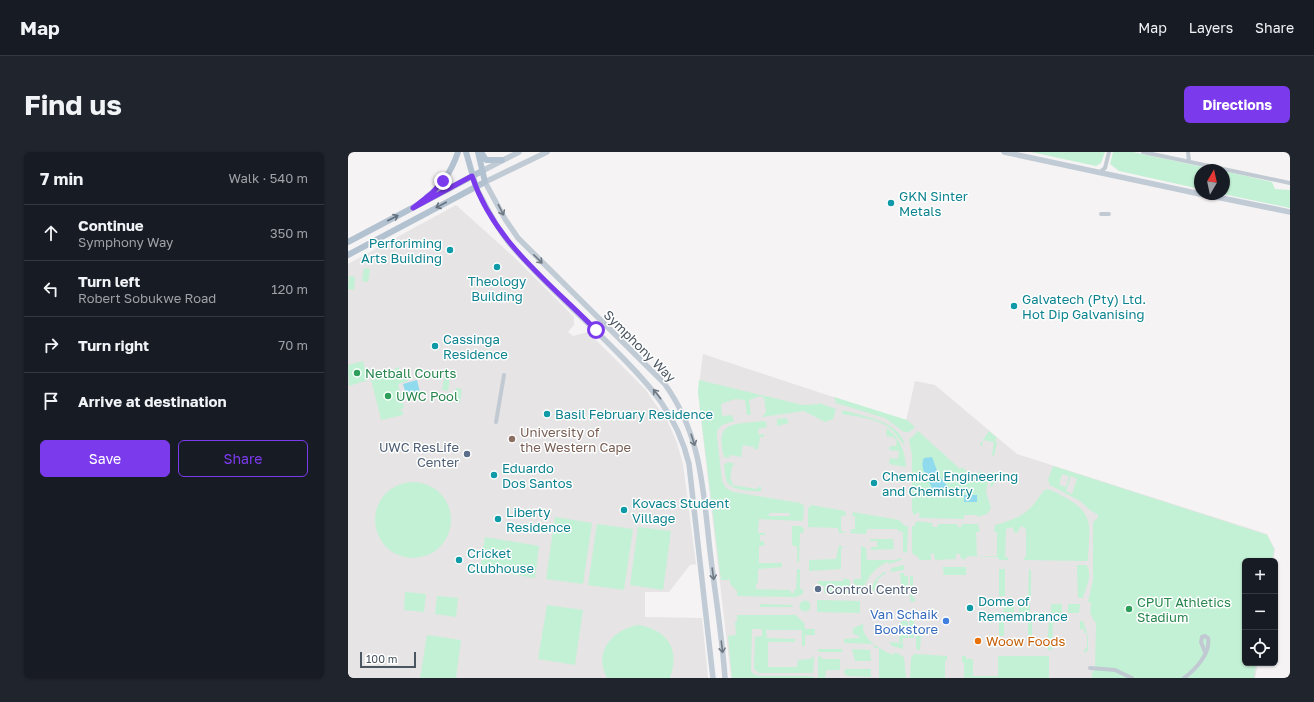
<!DOCTYPE html>
<meta charset="utf-8">
<style>
body{margin:0;font-family:"Golos Text",sans-serif;background:#20242c;color:#f1f3f6}
.controls{position:absolute;right:12px;bottom:12px;display:grid;overflow:hidden;border-radius:6px;box-shadow:0 1px 3px #0004}
.controls button{width:36px;height:36px;display:grid;place-items:center;padding:0;border:0;border-bottom:1px solid #363941;background:#171b24;color:#f1f3f6;font:20px sans-serif}
.compass{position:absolute;left:846px;top:12px;width:36px;height:36px;border-radius:50%;background:#171b24;box-shadow:0 1px 3px #0004;rotate:9deg}
.scale{position:absolute;left:12px;bottom:10px;width:56px;box-sizing:border-box;padding-left:4px;border:2px solid #4a5661;border-top:0;font-size:11px;line-height:14px;white-space:nowrap;color:#4a5661;-webkit-text-stroke:3px #fff;paint-order:stroke}
.stop{position:absolute;width:12px;height:12px;margin:-9px;border:3px solid #7c3aed;border-radius:50%;background:#fff}
.stop.end{background:#7c3aed;border-color:#fff;box-shadow:0 1px 4px #0008}
.list{margin:0;padding:0;list-style:none}
h2{display:flex;justify-content:space-between;align-items:center;height:52px;margin:0;padding:0 16px;font-size:17px}
h2 small{font-size:13px;font-weight:400;color:#9ea1a6}
.list li{display:grid;grid-template-columns:26px 1fr auto;gap:12px;align-items:center;box-sizing:border-box;height:56px;padding:0 16px;border-top:1px solid #363941}
.list b{display:block;font-size:15px;white-space:nowrap}
.list p{margin:0;font-size:13px;white-space:nowrap;color:#9ea1a6}
.list em{font-size:13px;font-style:normal;color:#9ea1a6}
.actions{display:flex;gap:8px;padding:12px 16px}
.actions a{flex:1;padding:9px 0;border:1px solid #7c3aed;border-radius:6px;text-align:center;font-size:14px;color:#7c3aed}
.actions .main{background:#7c3aed;color:#fff}
.icon{flex:none;width:22px;height:22px;fill:none;stroke:currentColor;stroke-width:2;stroke-linecap:round;stroke-linejoin:round}
.map{position:relative;flex:none;width:942px;height:526px;overflow:hidden;border-radius:6px}
header{display:flex;align-items:center;gap:24px;box-sizing:border-box;height:56px;padding:0 20px;background:#171b24;border-bottom:1px solid #363941}
header strong{font-size:19px}
nav{display:flex;gap:22px;margin-inline-start:auto;font-size:14px}
.intro{display:flex;align-items:center;justify-content:space-between;box-sizing:border-box;height:96px;padding:0 24px}
h1{margin:0;font-size:28px}
.button{padding:10px 18px;border-radius:6px;background:#7c3aed;color:#fff;font-size:14px;font-weight:700}
main{display:flex;gap:24px;padding:0 24px}
aside{flex:1;background:#171b24;border-radius:6px;box-shadow:0 1px 3px #0004}
.map>svg:first-child{display:block}
</style>
<header>
<strong>Map</strong>
<nav><a>Map</a><a>Layers</a><a>Share</a></nav>
</header>
<div class="intro"><h1>Find us</h1><a class="button">Directions</a></div>
<main>
<aside>
<h2>7 min<small>Walk · 540 m</small></h2>
<ul class="list">
<li><svg class="icon" aria-label="ahead" viewBox="0 0 24 24"><path d="M12 20V5M6 11l6-6 6 6"/></svg><div><b>Continue</b><p>Symphony Way</p></div><em>350 m</em></li>
<li><svg class="icon" aria-label="left" viewBox="0 0 24 24"><path d="M17 20v-9H6M10 6l-5 5 5 5"/></svg><div><b>Turn left</b><p>Robert Sobukwe Road</p></div><em>120 m</em></li>
<li><svg class="icon" aria-label="right" viewBox="0 0 24 24"><path d="M7 20v-9h11M14 6l5 5-5 5"/></svg><div><b>Turn right</b></div><em>70 m</em></li>
<li><svg class="icon" aria-label="arrive" viewBox="0 0 24 24"><path d="M6 21V4h12l-3 4 3 4H6"/></svg><div><b>Arrive at destination</b></div></li>
</ul>
<div class="actions"><a class="main">Save</a><a>Share</a></div>
</aside>
<div class="map">
<svg width="942" height="526" viewBox="0 0 942 526">
<rect width="100%" height="100%" fill="#f5f3f3"/>
<path fill="#e6e4e5" d="M 108,53 L 166,105 L 226,165 L 226,173 L 220,180 L 225,184 L 240,180 L 297,237 L 320,270 L 329,291 L 335,312 L 348,412 L 342,413 L 321,440 L 297,440 L 297,465 L 354,466 L 360,526 L 0,526 L 0,112 Z
M 355,202 L 558,269 L 567,229 L 587,233 L 669,302 L 919,382 L 927,397 L 925,409 L 897,409 L 897,511 L 910,511 L 907,526 L 383,526 L 350,241 Z"/>
<path fill="#c3f1d5" fill-rule="evenodd" d="M 683,0 L 757,0 L 753,11 L 748,14 Z
M 765,0 L 785,0 L 869,18 L 852,18 L 852,37 L 771,19 L 762,12 Z
M 876,19 L 924,30 L 927,37 L 942,38 L 942,56 L 875,42 Z
M 16,116 L 22,117 L 20,130 L 14,129 Z
M 1,124 L 7,125 L 6,138 L 0,137 Z
M 15,209 L 20,228 L 1,234 L 0,213 Z
M 51,215 L 52,219 L 45,221 L 48,227 L 59,224 L 60,229 L 50,232 L 56,256 L 47,259 L 54,258 L 55,263 L 33,268 L 32,263 L 41,261 L 32,263 L 23,228 L 43,222 L 43,219 Z
M 96,225 L 102,225 L 100,239 L 94,238 Z
M 351,228 L 455,253 L 471,252 L 471,251 L 488,257 L 485,267 L 477,270 L 456,259 L 414,265 L 418,260 L 416,246 L 412,244 L 401,248 L 403,263 L 399,263 L 397,248 L 387,247 L 373,252 L 374,264 L 384,263 L 386,269 L 374,273 L 369,279 L 369,285 L 374,329 L 378,336 L 385,340 L 452,351 L 456,354 L 455,369 L 411,367 L 410,381 L 417,381 L 417,383 L 412,383 L 412,389 L 416,389 L 416,394 L 411,394 L 411,411 L 434,411 L 434,415 L 410,417 L 410,431 L 408,432 L 408,437 L 442,438 L 443,441 L 446,441 L 446,438 L 448,438 L 449,417 L 452,417 L 452,437 L 455,437 L 455,442 L 448,445 L 389,444 L 389,439 L 382,432 L 382,428 L 373,428 L 350,240 ZM 421,361 L 441,361 L 442,364 L 421,364 Z
M 108,236 L 114,237 L 112,251 L 106,250 Z
M 486,245 L 559,268 L 567,275 L 561,280 L 556,280 L 537,266 L 488,251 Z
M 494,259 L 498,259 C 518,265 551,269 557,293 C 554,292 548,281 543,277 C 529,266 511,265 494,262 Z
M 438,266 L 441,271 L 429,274 L 429,267 Z
M 416,269 L 418,270 L 419,275 L 410,277 L 411,283 L 416,282 L 416,285 L 412,285 L 410,297 L 406,297 L 406,295 L 395,293 L 393,303 L 395,305 L 382,303 L 381,306 L 376,305 C 366,267 387,273 416,269 Z
M 539,276 C 552,286 557,299 558,315 L 541,312 L 542,306 L 550,307 L 551,299 L 541,298 L 542,294 L 548,294 L 549,287 L 546,287 L 546,285 L 538,284 Z
M 570,279 L 612,317 L 614,315 L 626,326 L 632,319 L 641,323 L 638,340 L 643,356 L 639,362 L 629,365 L 629,363 L 616,363 L 616,367 L 574,366 L 570,365 L 572,362 L 570,360 L 566,364 L 564,358 L 564,303 L 561,288 Z
M 641,279 L 649,286 L 647,288 L 649,290 L 646,304 L 644,303 L 646,290 L 635,288 L 634,295 L 632,292 Z
M 380,310 L 387,312 L 384,314 L 382,327 L 384,329 L 384,333 L 409,337 L 410,335 L 413,335 L 413,339 C 405,340 383,338 379,330 C 377,325 377,318 376,313 Z
M 705,314 L 919,383 L 926,397 L 924,409 L 897,409 L 897,511 L 908,511 L 906,526 L 744,526 L 744,520 L 747,518 L 748,471 L 745,468 L 744,463 L 742,463 L 743,451 L 740,450 L 745,428 L 745,370 L 750,366 L 750,363 L 742,358 L 732,349 L 702,333 L 700,328 ZM 714,322 L 721,324 L 718,335 L 711,333 ZM 723,324 L 729,327 L 724,342 L 718,339 Z
M 645,321 L 654,323 L 642,336 Z
M27 368a38 38 0 1 1 76 0a38 38 0 1 1-76 0Z
M 698,337 C 705,338 712,343 718,346 C 748,363 741,376 740,407 L 739,409 L 676,408 L 676,405 L 678,405 L 678,377 L 673,374 L 669,381 L 667,381 L 664,375 L 658,377 L 657,405 L 660,405 L 660,408 L 651,408 L 650,405 L 619,404 L 618,407 L 613,407 L 612,402 L 608,402 L 608,407 L 587,408 L 586,402 L 583,401 L 583,408 L 571,408 L 571,406 L 564,401 L 564,374 L 566,374 L 569,369 L 584,371 L 585,375 L 589,375 L 590,372 L 609,372 L 610,375 L 613,375 L 614,372 L 630,372 L 632,380 L 628,380 L 629,404 L 649,404 L 649,380 L 646,380 L 647,373 C 662,369 675,365 686,352 C 690,347 693,341 698,337 Z
M 463,353 L 497,359 L 498,364 L 493,364 L 493,379 L 499,381 L 491,381 L 490,376 L 460,375 L 460,357 Z
M 505,360 L 551,368 L 557,374 L 560,374 L 559,401 L 555,400 L 555,380 L 550,379 L 550,377 L 519,377 L 518,382 L 501,381 L 503,380 L 503,377 L 507,377 L 507,364 L 504,364 Z
M 207,365 L 244,371 L 235,432 L 198,427 Z
M 249,372 L 285,377 L 276,438 L 240,433 Z
M 444,374 L 453,374 L 456,377 L 455,381 L 452,381 L 451,410 L 449,410 L 449,395 L 444,393 Z
M 290,375 L 323,379 L 315,438 L 282,433 Z
M 137,385 L 191,394 L 187,426 L 132,417 Z
M 522,387 L 545,387 L 546,397 L 523,398 L 523,395 L 529,395 L 529,389 L 522,389 Z
M 491,393 L 495,395 L 493,397 L 493,417 L 461,419 L 461,408 L 488,407 Z
M 513,394 L 518,396 L 519,408 L 546,408 L 554,406 L 553,408 L 541,412 L 539,410 C 525,417 520,425 515,438 L 505,431 L 506,427 L 513,427 Z
M 594,412 L 595,415 L 618,415 L 618,423 L 593,423 L 596,422 Z
M 556,413 L 556,418 L 542,420 L 544,416 Z
M 729,413 L 738,413 C 746,421 737,437 735,446 L 730,446 Z
M 651,417 L 657,417 L 657,444 L 651,444 Z
M 681,417 L 683,418 L 683,446 L 680,446 Z
M 536,420 L 538,421 L 530,427 L 526,439 L 522,439 L 527,428 Z
M 552,421 L 556,421 L 556,424 L 560,424 L 560,441 L 554,441 Z
M 562,424 L 565,424 L 565,446 L 567,446 L 567,450 L 562,449 Z
M 496,426 L 502,428 L 502,435 L 514,440 L 514,442 L 476,441 L 476,434 L 470,434 L 470,429 L 465,429 L 495,429 Z
M 57,440 L 78,442 L 76,460 L 56,458 Z
M 89,444 L 110,446 L 108,465 L 87,462 Z
M 469,448 L 512,449 L 512,461 L 469,460 Z
M451.5 454a5.5 5.5 0 1 1 11 0a5.5 5.5 0 1 1-11 0Z
M 656,451 L 666,452 L 666,460 L 655,460 Z
M 412,452 L 445,453 L 445,455 L 412,455 Z
M 671,452 L 682,452 L 682,461 L 671,460 Z
M 703,452 L 714,452 L 714,461 L 703,461 Z
M 720,452 L 732,452 L 731,461 L 720,461 Z
M 199,453 L 235,458 L 227,513 L 190,507 Z
M 562,461 L 566,461 L 566,486 L 561,486 Z
M 389,463 L 448,463 L 456,471 L 457,477 L 467,477 L 467,483 L 457,483 L 457,494 L 454,494 L 454,478 L 418,478 L 419,486 L 447,487 L 447,490 L 420,490 L 420,515 L 449,515 L 450,508 L 463,507 L 464,505 L 466,505 L 465,521 L 411,521 L 406,517 L 407,485 L 414,484 L 414,477 L 404,477 L 403,518 L 405,522 L 411,524 L 465,524 L 466,526 L 384,526 L 380,484 L 388,483 L 387,470 L 389,469 Z
M 680,466 L 684,466 L 684,484 L 680,484 Z
M 651,468 L 656,468 L 656,484 L 651,484 Z
M 553,469 L 560,469 L 560,486 L 555,486 L 555,490 L 551,490 Z
M 701,469 L 705,469 L 704,498 L 701,498 L 701,500 L 699,493 Z
M 732,469 L 735,469 L 740,484 L 740,498 L 737,501 L 736,498 L 739,496 L 739,481 L 736,481 L 736,477 L 732,477 Z
M 515,472 C 516,473 515,475 515,477 C 517,489 536,500 546,503 L 547,500 L 556,505 L 558,526 L 531,526 L 531,496 L 526,496 L 526,492 L 496,491 L 496,487 L 511,486 L 511,484 L 505,482 L 505,476 Z
M 290,473 C 320,478 332,497 322,526 L 259,526 C 245,500 264,478 290,473 Z
M 568,478 L 570,478 L 570,484 L 573,484 L 572,498 L 568,497 Z
M 79,483 L 113,488 L 108,526 L 72,526 Z
M 541,490 L 555,491 L 555,497 L 544,494 Z
M 470,497 L 494,497 L 494,500 L 470,500 Z
M 504,497 L 522,498 L 523,509 L 507,509 Z
M 566,502 L 599,504 L 599,508 L 597,509 L 597,526 L 562,526 L 563,506 Z
M 473,504 L 474,507 L 492,507 L 492,518 L 478,518 L 477,526 L 470,526 L 470,505 Z
M 614,504 L 618,504 L 618,507 L 625,507 L 625,524 L 650,524 L 650,504 L 701,504 L 701,526 L 616,526 L 616,511 L 614,510 Z
M 497,517 L 523,517 L 523,525 L 499,524 L 496,521 Z"/>
<path fill="#90daee" d="M 69,228 L 73,245 L 60,249 L 55,232 Z
M 584,305 L 591,324 L 601,336 L 600,342 L 594,345 L 586,342 C 583,329 570,318 576,306 Z
M 616,343 L 629,343 L 629,350 L 616,350 Z"/>
<g fill="none" stroke-linecap="round" stroke-linejoin="round">
<path stroke="#c1cad2" stroke-width="4" d="M 795,0 L 942,31
M 840,0 L 841,9
M 752,20 L 757,16 L 761,0
M 753,62 L 761,62
M 148,270 L 156,223
M 742,516 L 767,518 L 784,526
M 836,526 C 847,518 863,501 860,486 L 857,484 L 854,485 L 853,490 L 857,500"/>
<path stroke="#c1cbd6" stroke-width="5.5" d="M 199,0 L 137,30 L 157,67 L 170,86 L 316,231 C 354,283 355,338 362,399 C 367,441 374,483 377,526
M 656,0 L 852,42
M 134,19 L 171,0
M 128,35 C 138,54 148,75 162,92 C 194,130 232,162 266,197 C 302,233 329,262 341,312 L 365,526
M 854,42 L 942,60"/>
<path stroke="#b3c2d1" stroke-width="6" d="M 118,0 L 128,35
M 133,0 L 138,8 L 154,8
M 79,45 C 94,34 104,18 110,0
M 0,90 L 134,19
M 0,103 L 137,30 L 130,0"/>
</g>
<defs><path id="oneway-shaft" d="M-6 0H5M1.5-3L5.5 0L1.5 3" fill="none" stroke-width="1.6" stroke-linecap="round" stroke-linejoin="round"/></defs>
<g stroke="#64717d">
<use href="#oneway-shaft" transform="translate(93 53) rotate(152)"/>
<use href="#oneway-shaft" transform="translate(45 66) rotate(-27)"/>
</g>
<g stroke="#6e7984">
<use href="#oneway-shaft" transform="translate(153 58) rotate(63)"/>
<use href="#oneway-shaft" transform="translate(190 107) rotate(45)"/>
<use href="#oneway-shaft" transform="translate(309 242) rotate(-128)"/>
<use href="#oneway-shaft" transform="translate(345 288) rotate(72)"/>
<use href="#oneway-shaft" transform="translate(365 422) rotate(82)"/>
<use href="#oneway-shaft" transform="translate(374 495) rotate(83)"/>
</g>
<g fill="none" stroke-linecap="round" stroke-linejoin="round">
<path stroke="#7c3aed" stroke-width="5" d="M 95,29 L 84,41 L 65,56 L 124,24 C 145,89 202,131 248,178"/>
</g>
<g fill="#0f9aa8" stroke="#fff" stroke-width="1.5">
<circle cx="543" cy="51" r="4"/>
<circle cx="102" cy="98" r="4"/>
<circle cx="149" cy="115" r="4"/>
<circle cx="666" cy="154" r="4"/>
<circle cx="87" cy="194" r="4"/>
<circle cx="199" cy="262" r="4"/>
<circle cx="146" cy="323" r="4"/>
<circle cx="526" cy="331" r="4"/>
<circle cx="276" cy="358" r="4"/>
<circle cx="150" cy="367" r="4"/>
<circle cx="111" cy="408" r="4"/>
<circle cx="622" cy="456" r="4"/>
</g>
<g fill="#2e9e5b" stroke="#fff" stroke-width="1.5">
<circle cx="9" cy="221" r="4"/>
<circle cx="40" cy="244" r="4"/>
<circle cx="781" cy="457" r="4"/>
</g>
<circle fill="#8d6e63" stroke="#fff" stroke-width="1.5" cx="164" cy="287" r="4"/>
<g fill="#5c6f8a" stroke="#fff" stroke-width="1.5">
<circle cx="119" cy="302" r="4"/>
<circle cx="470" cy="437" r="4"/>
</g>
<circle fill="#3f7fe0" stroke="#fff" stroke-width="1.5" cx="598" cy="469" r="4"/>
<circle fill="#e8710a" stroke="#fff" stroke-width="1.5" cx="630" cy="489" r="4"/>
<g text-anchor="middle" stroke-width="3" stroke-linejoin="round" paint-order="stroke">
<g font-size="13" fill="#0d838f" stroke="#fff" text-anchor="start">
<text x="551" y="49">GKN Sinter<tspan x="551" dy="15">Metals</tspan></text>
<text x="94" y="96" text-anchor="end">Perforiming<tspan x="94" dy="15">Arts Building</tspan></text>
<text x="149" y="134" text-anchor="middle">Theology<tspan x="149" dy="15">Building</tspan></text>
<text x="674" y="152">Galvatech (Pty) Ltd.<tspan x="674" dy="15">Hot Dip Galvanising</tspan></text>
<text x="95" y="192">Cassinga<tspan x="95" dy="15">Residence</tspan></text>
<text x="207" y="267">Basil February Residence</text>
<text x="154" y="321">Eduardo<tspan x="154" dy="15">Dos Santos</tspan></text>
<text x="534" y="329">Chemical Engineering<tspan x="534" dy="15">and Chemistry</tspan></text>
<text x="284" y="356">Kovacs Student<tspan x="284" dy="15">Village</tspan></text>
<text x="158" y="365">Liberty<tspan x="158" dy="15">Residence</tspan></text>
<text x="119" y="406">Cricket<tspan x="119" dy="15">Clubhouse</tspan></text>
<text x="630" y="454">Dome of<tspan x="630" dy="15">Remembrance</tspan></text>
</g>
<g font-size="13" fill="#4a5661" stroke="#fff">
<text transform="translate(292 194) rotate(45)" y="5">Symphony Way</text>
</g>
<g font-size="13" fill="#27864d" stroke="#fff" text-anchor="start">
<text x="17" y="226">Netball Courts</text>
<text x="48" y="249">UWC Pool</text>
<text x="789" y="455">CPUT Athletics<tspan x="789" dy="15">Stadium</tspan></text>
</g>
<g font-size="13" fill="#785e54" stroke="#fff" text-anchor="start">
<text x="172" y="285">University of<tspan x="172" dy="15">the Western Cape</tspan></text>
</g>
<g font-size="13" fill="#4e5e75" stroke="#fff" text-anchor="end">
<text x="111" y="300">UWC ResLife<tspan x="111" dy="15">Center</tspan></text>
<text x="478" y="442" text-anchor="start">Control Centre</text>
</g>
<g font-size="13" fill="#366cbe" stroke="#fff" text-anchor="end">
<text x="590" y="467">Van Schaik<tspan x="590" dy="15">Bookstore</tspan></text>
</g>
<g font-size="13" fill="#c56008" stroke="#fff" text-anchor="start">
<text x="638" y="494">Woow Foods</text>
</g>
</g>
</svg>
<div class="controls">
<button>+</button>
<button>−</button>
<button><svg class="icon" aria-label="locate" viewBox="0 0 24 24"><circle cx="12" cy="12" r="6"/><path d="M12 2v4M12 18v4M2 12h4M18 12h4"/></svg></button>
</div>
<svg class="compass" viewBox="-18 -18 36 36"><path d="M0-13l5 13h-10z" fill="#e53935"/><path d="M0 13l5-13h-10z" fill="#9ea1a6"/></svg>
<div class="scale">100 m</div>
<div class="stop" style="left:248px;top:178px"></div>
<div class="stop end" style="left:95px;top:29px"></div>
</div>
</main>
